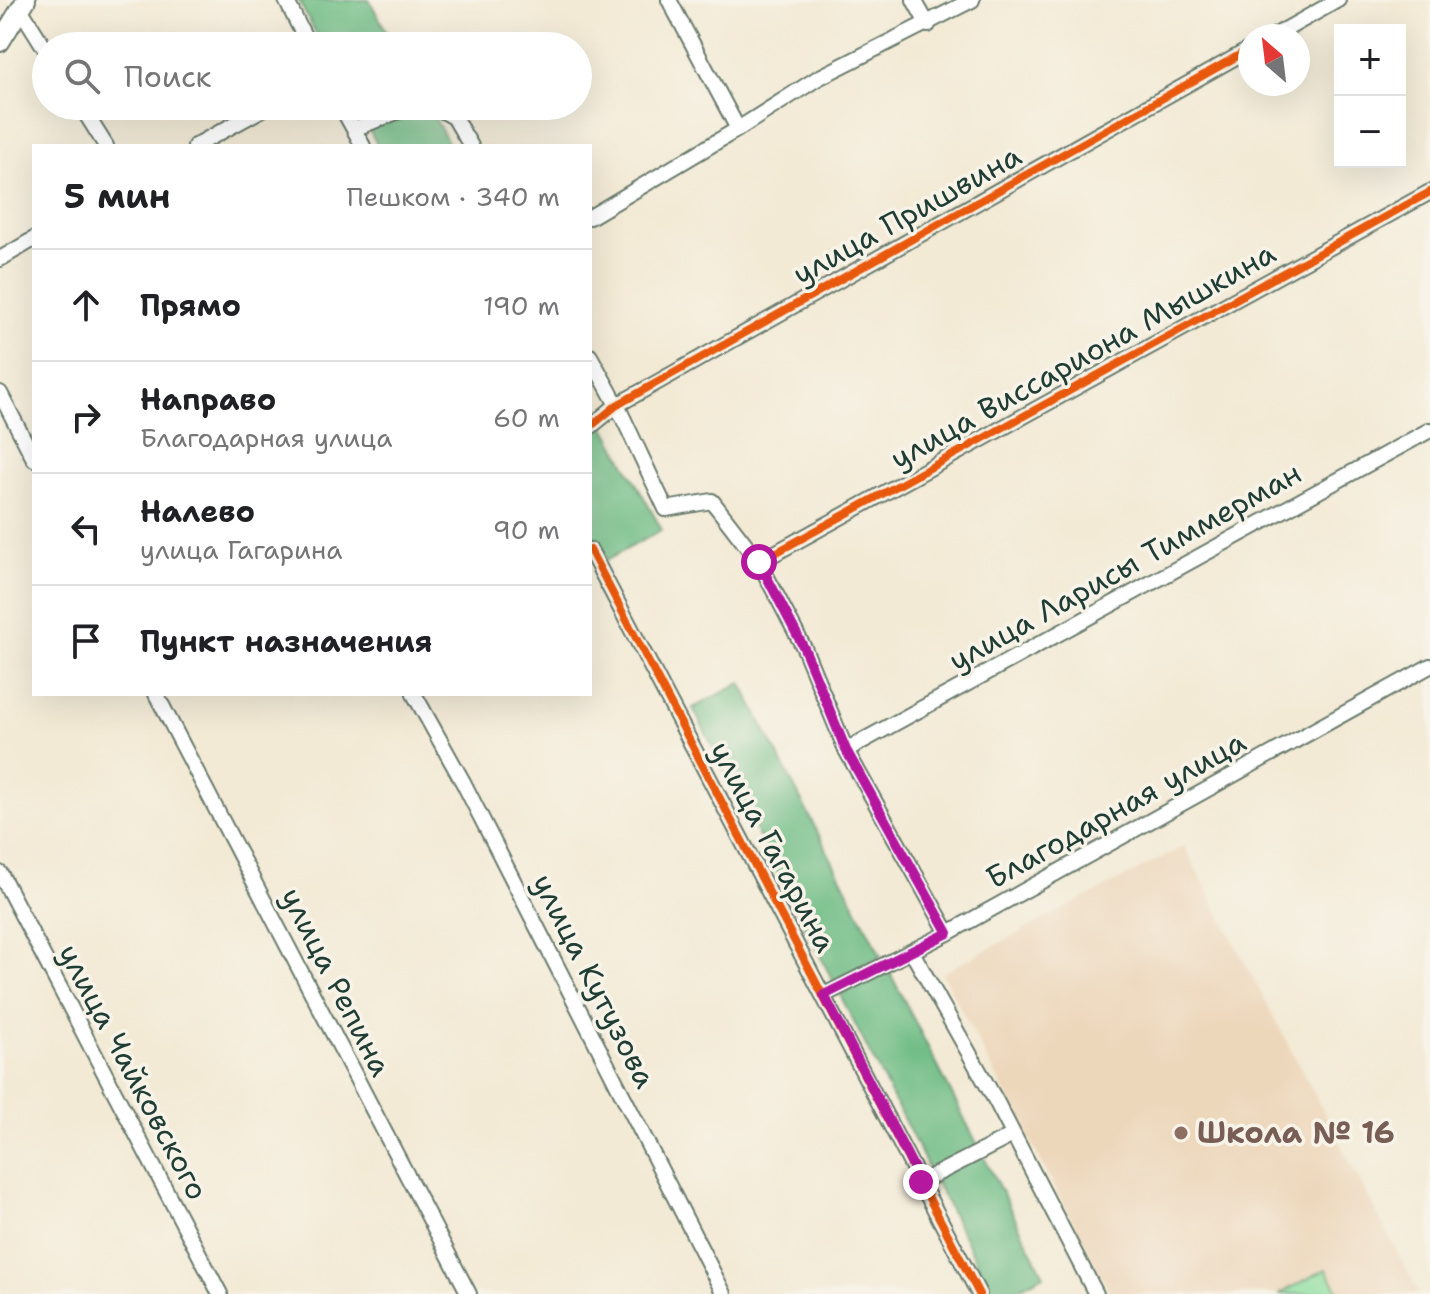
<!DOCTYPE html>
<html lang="ru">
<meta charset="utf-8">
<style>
body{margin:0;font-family:"Shantell Sans",sans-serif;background:#f2f2f2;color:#202124}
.controls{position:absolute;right:24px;top:24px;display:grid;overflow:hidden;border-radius:0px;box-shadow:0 8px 32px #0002}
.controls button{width:72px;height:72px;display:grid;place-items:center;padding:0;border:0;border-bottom:2px solid #e0e0e0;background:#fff;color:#202124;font:40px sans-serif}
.compass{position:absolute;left:1238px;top:24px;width:72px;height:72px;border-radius:50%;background:#fff;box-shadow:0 8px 32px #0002;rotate:332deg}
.stop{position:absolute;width:24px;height:24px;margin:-18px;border:6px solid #b5179e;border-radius:50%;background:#fff}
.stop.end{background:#b5179e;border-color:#fff;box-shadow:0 2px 8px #0008}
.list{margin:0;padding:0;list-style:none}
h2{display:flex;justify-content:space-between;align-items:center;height:104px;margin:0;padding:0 32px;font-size:34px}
h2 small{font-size:26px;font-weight:400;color:#757577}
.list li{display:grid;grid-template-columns:52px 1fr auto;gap:24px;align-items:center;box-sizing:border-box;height:112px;padding:0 32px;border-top:2px solid #e0e0e0}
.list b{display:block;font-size:30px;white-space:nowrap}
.list p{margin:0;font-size:26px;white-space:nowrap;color:#757577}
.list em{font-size:26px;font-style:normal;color:#757577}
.icon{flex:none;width:44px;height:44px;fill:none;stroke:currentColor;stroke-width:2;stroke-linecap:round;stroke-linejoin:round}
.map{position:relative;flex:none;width:1430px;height:1294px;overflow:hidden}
.search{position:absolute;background:#fff;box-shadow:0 8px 32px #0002;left:32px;top:32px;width:560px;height:88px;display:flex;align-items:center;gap:20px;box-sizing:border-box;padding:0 28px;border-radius:44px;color:#757577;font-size:30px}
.panel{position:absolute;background:#fff;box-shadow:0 8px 32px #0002;left:32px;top:144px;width:560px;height:552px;border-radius:0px}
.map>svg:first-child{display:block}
</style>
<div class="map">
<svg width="1430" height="1294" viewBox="0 0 1430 1294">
<rect width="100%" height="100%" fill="#f7f3e8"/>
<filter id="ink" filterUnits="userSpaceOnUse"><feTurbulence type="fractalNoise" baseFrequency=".0125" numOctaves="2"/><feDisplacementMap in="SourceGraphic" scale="16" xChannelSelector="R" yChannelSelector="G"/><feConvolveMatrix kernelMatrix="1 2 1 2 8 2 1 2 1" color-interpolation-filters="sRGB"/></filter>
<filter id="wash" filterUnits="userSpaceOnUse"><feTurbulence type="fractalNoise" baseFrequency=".006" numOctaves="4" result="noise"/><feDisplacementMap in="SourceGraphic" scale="32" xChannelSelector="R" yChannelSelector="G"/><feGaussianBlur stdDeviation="1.8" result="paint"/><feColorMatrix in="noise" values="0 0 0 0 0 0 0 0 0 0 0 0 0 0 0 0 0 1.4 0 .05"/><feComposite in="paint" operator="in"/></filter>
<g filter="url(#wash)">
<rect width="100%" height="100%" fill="#f3ead5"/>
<path fill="#edd7bb" d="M 1184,846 L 1419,1294 L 1111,1294 L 942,973 Z"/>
<path fill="#8cde9f" stroke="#568e6a" stroke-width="2" d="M 1326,1269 L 1340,1294 L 1279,1294 Z"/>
<path fill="#71bd86" stroke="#487d5d" stroke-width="2" d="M 298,0 L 369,0 L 395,46 L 323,46 Z
M 356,106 L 428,106 L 450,146 L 378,146 Z
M 590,400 L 662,530 L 607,560 L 590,530 Z
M 741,683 L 881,956 L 833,981 L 693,708 Z
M 888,969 L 1044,1275 L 1008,1294 L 993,1294 L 840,995 Z"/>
</g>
<g filter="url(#ink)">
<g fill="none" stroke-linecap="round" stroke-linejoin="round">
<defs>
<path id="minor" d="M 286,0 L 309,46
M 669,0 L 738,129
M 914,0 L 928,25
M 21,10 L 46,50
M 1274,36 L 1338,0
M 81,106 L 106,146
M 341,106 L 363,146
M 434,106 L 454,117 L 471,146
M 354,129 L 412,106
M 195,146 L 268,106
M 590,217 L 738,129 L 818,78 L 972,0
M 0,259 L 34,239
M 590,356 L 617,405 L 666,509 L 712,501 L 759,562 L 804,648 L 846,750 L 948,933
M 0,393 L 34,459
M 590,427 L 617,405 L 1250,49
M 590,550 L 979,1294
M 759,562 L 1430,192
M 156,694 L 469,1294
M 414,694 L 463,782 L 724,1294
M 846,750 L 1430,430
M 0,873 L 220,1294
M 912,952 L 996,1101 L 1096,1294
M 824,995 L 948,933 L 1430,666
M 921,1182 L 1013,1135"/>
<path id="major" d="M 0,42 L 26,0"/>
</defs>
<use href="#minor" stroke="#697a6c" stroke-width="18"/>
<use href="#major" stroke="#697a6c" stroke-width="22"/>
<use href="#minor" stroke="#fff" stroke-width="14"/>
<use href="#major" stroke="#fff" stroke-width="18"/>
<defs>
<path id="cycleway" d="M 590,427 L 617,405 L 1250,49
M 590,550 L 979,1294
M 759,562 L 1430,192"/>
</defs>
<use href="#cycleway" stroke="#f7f3e8" stroke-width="13"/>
<use href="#cycleway" stroke="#e8590c" stroke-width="8"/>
</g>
</g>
<g fill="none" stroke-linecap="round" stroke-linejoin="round" filter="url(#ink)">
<path stroke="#b5179e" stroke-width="10" d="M 759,562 L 804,648 L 846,750 L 948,933 L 824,995 L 921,1182"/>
</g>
<circle fill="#8d6e63" stroke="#f7f3e8" stroke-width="3" cx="1181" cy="1133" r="8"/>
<g text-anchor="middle" stroke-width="7" stroke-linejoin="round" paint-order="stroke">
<g font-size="30" fill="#1f3d34" stroke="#f7f3e8">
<text transform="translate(907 215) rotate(-29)" y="10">улица Пришвина</text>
<text transform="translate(1083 356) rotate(-29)" y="10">улица Виссариона Мышкина</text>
<text transform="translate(1125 567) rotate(-29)" y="10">улица Ларисы Тиммерман</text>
<text transform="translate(1116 810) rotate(-29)" y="10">Благодарная улица</text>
<text transform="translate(773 847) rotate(62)" y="10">улица Гагарина</text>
<text transform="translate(594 981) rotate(63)" y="10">улица Кутузова</text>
<text transform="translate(336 982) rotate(63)" y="10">улица Репина</text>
<text transform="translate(133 1072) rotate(62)" y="10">улица Чайковского</text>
</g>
<g font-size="30" font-weight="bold" fill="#785e54" stroke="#f7f3e8" text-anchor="start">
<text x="1197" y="1143">Школа № 16</text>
</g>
</g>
</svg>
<div class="controls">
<button>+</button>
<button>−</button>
</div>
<svg class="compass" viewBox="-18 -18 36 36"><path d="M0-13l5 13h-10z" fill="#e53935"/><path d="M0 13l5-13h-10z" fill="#757577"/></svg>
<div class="stop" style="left:759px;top:562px"></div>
<div class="stop end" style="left:921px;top:1182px"></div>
<div class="search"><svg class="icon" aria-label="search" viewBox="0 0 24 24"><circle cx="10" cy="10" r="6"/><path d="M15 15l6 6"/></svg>Поиск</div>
<section class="panel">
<h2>5 мин<small>Пешком · 340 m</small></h2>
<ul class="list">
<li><svg class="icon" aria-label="ahead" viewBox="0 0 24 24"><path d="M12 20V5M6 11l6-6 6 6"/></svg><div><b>Прямо</b></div><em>190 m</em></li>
<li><svg class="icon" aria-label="right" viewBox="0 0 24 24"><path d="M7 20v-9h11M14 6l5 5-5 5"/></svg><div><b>Направо</b><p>Благодарная улица</p></div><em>60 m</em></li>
<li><svg class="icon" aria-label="left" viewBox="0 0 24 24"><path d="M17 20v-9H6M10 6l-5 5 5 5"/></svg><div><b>Налево</b><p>улица Гагарина</p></div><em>90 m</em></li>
<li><svg class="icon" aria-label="arrive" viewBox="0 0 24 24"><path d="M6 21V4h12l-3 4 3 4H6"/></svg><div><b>Пункт назначения</b></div></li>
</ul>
</section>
</div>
